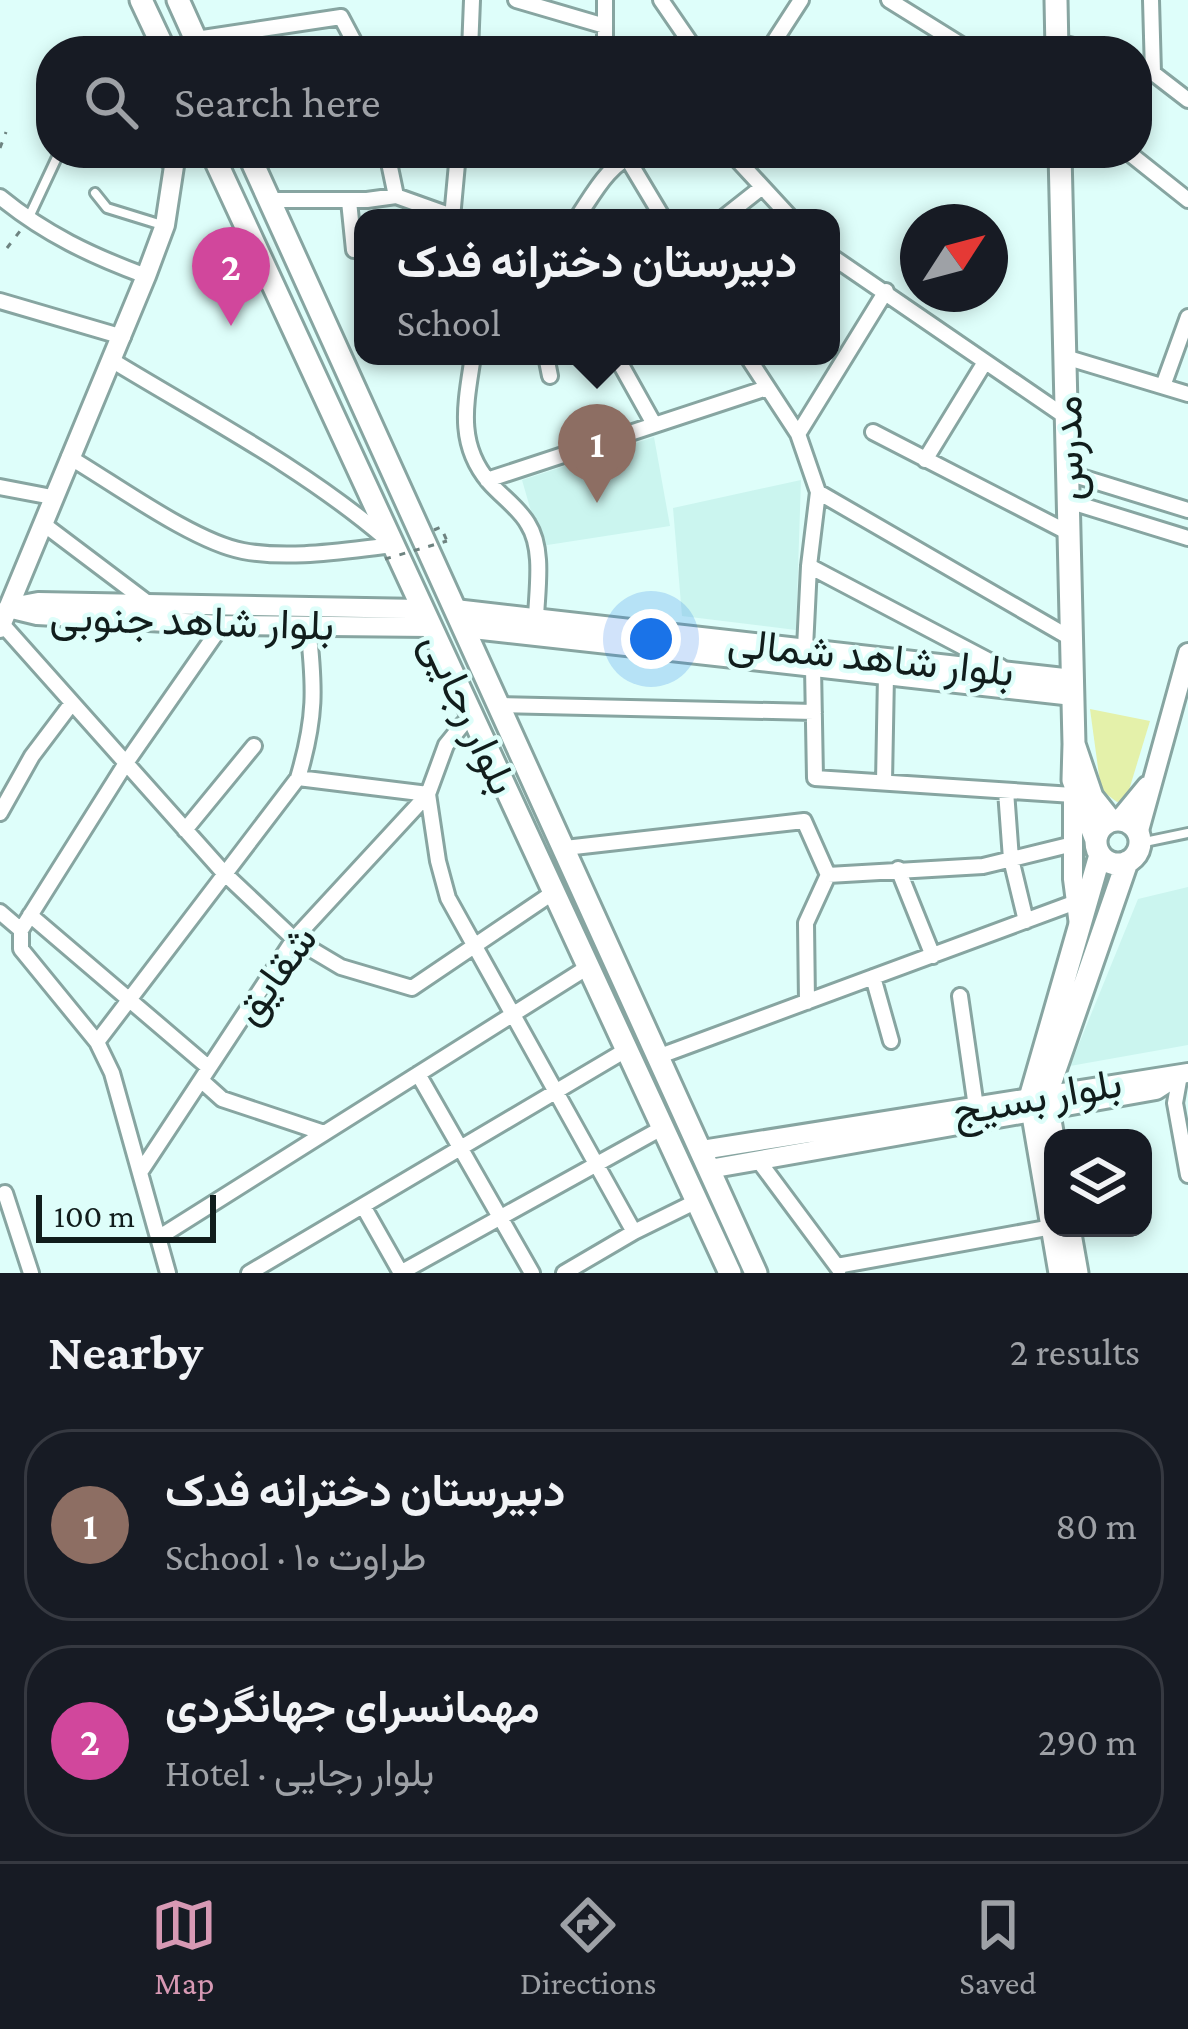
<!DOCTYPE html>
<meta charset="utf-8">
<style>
body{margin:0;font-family:"Crimson Pro",Vazirmatn,serif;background:#242831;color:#f1f3f6}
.controls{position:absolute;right:36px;bottom:36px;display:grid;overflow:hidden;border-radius:24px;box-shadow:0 6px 18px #0003}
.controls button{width:108px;height:108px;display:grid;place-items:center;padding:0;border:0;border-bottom:3px solid #363941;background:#171b24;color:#f1f3f6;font:60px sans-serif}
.compass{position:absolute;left:900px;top:204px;width:108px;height:108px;border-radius:50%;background:#171b24;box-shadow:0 6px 18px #0003;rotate:54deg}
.scale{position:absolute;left:36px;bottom:30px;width:180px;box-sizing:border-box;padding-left:12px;border:6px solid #111d1c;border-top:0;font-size:33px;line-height:42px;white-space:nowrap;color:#111d1c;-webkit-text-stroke:9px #defefa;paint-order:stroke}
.you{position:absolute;left:651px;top:639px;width:42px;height:42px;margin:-30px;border:9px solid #fff;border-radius:50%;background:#1a73e8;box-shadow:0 0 0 18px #1a73e833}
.badge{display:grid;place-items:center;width:78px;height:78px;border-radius:50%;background:#d799b4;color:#fff;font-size:39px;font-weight:700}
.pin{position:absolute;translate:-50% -99px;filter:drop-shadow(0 3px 6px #0008)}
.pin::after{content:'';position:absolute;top:63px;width:42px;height:36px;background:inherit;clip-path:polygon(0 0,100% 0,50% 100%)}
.popup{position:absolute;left:354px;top:209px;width:486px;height:156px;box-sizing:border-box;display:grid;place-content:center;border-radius:24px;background:#171b24;filter:drop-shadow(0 3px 9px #0005);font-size:39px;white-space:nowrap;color:#9ea1a6}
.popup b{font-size:45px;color:#f1f3f6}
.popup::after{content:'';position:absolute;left:50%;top:100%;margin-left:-24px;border:24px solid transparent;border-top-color:#171b24}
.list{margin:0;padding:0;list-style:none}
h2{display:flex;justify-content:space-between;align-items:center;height:156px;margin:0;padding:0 48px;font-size:51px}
h2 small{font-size:39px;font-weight:400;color:#9ea1a6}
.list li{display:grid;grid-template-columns:78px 1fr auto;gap:36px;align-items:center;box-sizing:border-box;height:192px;margin:0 24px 24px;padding:0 24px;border:3px solid #363941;border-radius:48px}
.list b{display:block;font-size:45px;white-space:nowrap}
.list p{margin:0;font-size:39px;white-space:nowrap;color:#9ea1a6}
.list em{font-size:39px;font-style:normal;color:#9ea1a6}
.icon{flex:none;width:66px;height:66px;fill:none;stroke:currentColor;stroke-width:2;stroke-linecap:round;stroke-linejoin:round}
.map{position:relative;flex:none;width:1188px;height:1273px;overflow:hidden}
.search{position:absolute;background:#171b24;box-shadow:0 6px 18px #0003;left:36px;right:36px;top:36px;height:132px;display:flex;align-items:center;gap:30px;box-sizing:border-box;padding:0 42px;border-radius:48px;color:#9ea1a6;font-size:45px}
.sheet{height:588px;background:#171b24}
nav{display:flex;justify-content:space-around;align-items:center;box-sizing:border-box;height:168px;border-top:3px solid #363941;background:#171b24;font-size:33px;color:#9ea1a6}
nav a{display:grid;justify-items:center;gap:6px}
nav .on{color:#d799b4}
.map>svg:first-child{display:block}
</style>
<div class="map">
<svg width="1188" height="1273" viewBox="0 0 1188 1273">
<rect width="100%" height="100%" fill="#defefa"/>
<path fill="#cbf5ef" d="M 654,437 L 670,526 L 541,546 L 522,480 Z
M 801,480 L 796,630 L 682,616 L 673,508 Z
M 1188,887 L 1188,1045 L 1070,1066 L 1138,899 Z"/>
<path fill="#e4f1aa" d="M 1090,709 L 1150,721 L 1126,800 L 1117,802 L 1101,790 Z"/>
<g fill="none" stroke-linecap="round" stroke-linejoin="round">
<defs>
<path id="service" d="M 145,153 L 170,165
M 95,193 L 107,208 L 162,225
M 29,217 L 59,153
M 1140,843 L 1188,833"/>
<path id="minor" d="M 516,0 L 605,26
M 661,0 L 696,51
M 889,0 L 971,51
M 1151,0 L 1153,73
M 196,39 L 341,17 L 359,51
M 1057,42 L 1094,51
M 470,51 L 472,0
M 605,51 L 605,0
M 768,51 L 801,0
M 1137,65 L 1153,73 L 1188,100
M 387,153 L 396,196
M 624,153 L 663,218
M 731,153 L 791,218
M 1129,153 L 1188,200
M 0,197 C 45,234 92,256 146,276
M 269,200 L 367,200 L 396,196 L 452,216
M 349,201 L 354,250
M 452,218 L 458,153
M 577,218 C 594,193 609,162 639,153
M 723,218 L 761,188
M 831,256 L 1066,417
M 0,301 L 123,337
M 473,356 C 466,403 456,443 489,482 C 501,496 519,508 528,524 C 544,549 537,589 536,618
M 546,356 L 550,376
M 616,356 L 654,424
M 747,356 L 798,434 L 818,492 L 809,566 L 805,648
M 1065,357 L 1188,394
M 113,361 C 205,417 303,468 385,538
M 1163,386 L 1188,317
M 873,432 L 1069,533
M 798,434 L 886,291
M 69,457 C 115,484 194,542 243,551 C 292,560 346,550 394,545
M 925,460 L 985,362
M 1068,473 L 1188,510
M 487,480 L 767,388
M 0,487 L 52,497
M 818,492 L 1072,639
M 1068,501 L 1188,538
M 42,523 L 148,603
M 809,566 L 1001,667
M 2,624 L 224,873 L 294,939 L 341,967 L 412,988 L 554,892
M 813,667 L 815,778 L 1073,795
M 498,705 L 814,712
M 475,720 L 463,724 L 446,745 L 428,794 L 438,861 L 448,898 L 634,1232
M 298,778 L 428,794
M 884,782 L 886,675
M 1006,791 L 1011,859 L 1026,921
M 0,813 L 32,756 L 72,703
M 185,830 L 254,746
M 565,848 L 804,821 L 828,875
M 898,869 L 933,956
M 0,912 L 21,930 L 21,949 L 97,1042 L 112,1073 L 168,1273
M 30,915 L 208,1067
M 21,930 L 126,763 L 222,625
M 873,977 L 891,1041
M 960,996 L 976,1107
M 807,1002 L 806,923 L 828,875 L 983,866 L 1073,844
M 97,1042 L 298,778 C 316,718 315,688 308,626
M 660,1056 L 1076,902
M 418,1074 L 532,1273
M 1180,1075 L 1175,1103 L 1188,1175
M 202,1081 L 222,1099 L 324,1133
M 758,1160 L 839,1269
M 141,1171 L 294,939 L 428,794
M 5,1193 L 31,1273
M 363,1206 L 401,1273
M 158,1238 L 588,967
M 837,1266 L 1052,1227
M 249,1273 L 626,1050
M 400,1273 L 662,1128
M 564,1273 L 634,1232 L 697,1201"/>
<path id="tertiary" d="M 17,606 L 38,602 L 421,609
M 8,608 L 37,615 L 222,625 L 430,627
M 455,609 L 1073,679
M 0,628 L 146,276 L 165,225 L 176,153
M 464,628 L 1073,696
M 1073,791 L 1073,879 L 1079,925
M 1119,820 L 1147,786
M 1138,834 L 1188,653
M 702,1150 L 1188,1073
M 709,1169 L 1156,1090 L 1179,1075"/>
<path id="secondary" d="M 141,0 L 165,51
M 178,0 L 201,51
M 1056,0 L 1057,51
M 212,153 L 730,1273
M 248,153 L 756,1273
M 1060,153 L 1074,744
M1096 842a22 22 0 1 1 44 0a22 22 0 1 1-44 0Z
M 1096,840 L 1073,780 L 1074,744 L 1092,797 L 1111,821
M 1053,1138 L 1046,1096 L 1127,862
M 1069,1228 L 1077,1273
M 1060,1273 L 1030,1098 L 1100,855"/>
</defs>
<use href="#service" stroke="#87a5a1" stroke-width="14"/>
<use href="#minor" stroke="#87a5a1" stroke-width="20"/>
<use href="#tertiary" stroke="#87a5a1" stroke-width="24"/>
<use href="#secondary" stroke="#87a5a1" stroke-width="27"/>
<path stroke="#6e8380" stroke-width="3" stroke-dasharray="6 9" stroke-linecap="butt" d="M 0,148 L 6,132
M 7,248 L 20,231
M 434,530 L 441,527 L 447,541"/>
<use href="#service" stroke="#fff" stroke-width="8"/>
<use href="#minor" stroke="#fff" stroke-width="14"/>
<use href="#tertiary" stroke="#fff" stroke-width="18"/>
<use href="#secondary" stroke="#fff" stroke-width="21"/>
<path stroke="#6e8380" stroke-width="3" stroke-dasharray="6 9" stroke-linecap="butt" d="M 385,559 L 447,541"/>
</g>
<g text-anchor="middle" stroke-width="9" stroke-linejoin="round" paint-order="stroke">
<g font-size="42" fill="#111d1c" stroke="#defefa">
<text transform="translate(1067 448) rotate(-91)" y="15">مدرس</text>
<text transform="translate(192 620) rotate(2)" y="15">بلوار شاهد جنوبی</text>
<text transform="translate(871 656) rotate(6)" y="15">بلوار شاهد شمالی</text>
<text transform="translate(470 713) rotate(65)" y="15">بلوار رجایی</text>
<text transform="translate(274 974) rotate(-54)" y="15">شقایق</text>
<text transform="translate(1037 1096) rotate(-10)" y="15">بلوار بسیج</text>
</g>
</g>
</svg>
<div class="controls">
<button><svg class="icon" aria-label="layers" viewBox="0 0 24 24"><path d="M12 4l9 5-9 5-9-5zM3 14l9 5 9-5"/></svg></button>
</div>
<svg class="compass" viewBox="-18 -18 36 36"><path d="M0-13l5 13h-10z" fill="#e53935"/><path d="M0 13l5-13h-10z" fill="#9ea1a6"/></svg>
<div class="scale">100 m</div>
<div class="you"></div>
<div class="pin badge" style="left:597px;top:503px;background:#8d6e63">1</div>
<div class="popup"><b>دبیرستان دخترانه فدک</b>School</div>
<div class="pin badge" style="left:231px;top:326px;background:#d1479c">2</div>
<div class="search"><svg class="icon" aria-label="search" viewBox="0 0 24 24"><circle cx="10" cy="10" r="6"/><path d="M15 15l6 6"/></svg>Search here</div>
</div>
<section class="sheet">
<h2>Nearby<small>2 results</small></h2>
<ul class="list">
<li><span class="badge" style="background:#8d6e63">1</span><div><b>دبیرستان دخترانه فدک</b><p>School · طراوت ۱۰</p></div><em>80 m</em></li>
<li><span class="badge" style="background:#d1479c">2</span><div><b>مهمانسرای جهانگردی</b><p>Hotel · بلوار رجایی</p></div><em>290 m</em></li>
</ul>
</section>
<nav>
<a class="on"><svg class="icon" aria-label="map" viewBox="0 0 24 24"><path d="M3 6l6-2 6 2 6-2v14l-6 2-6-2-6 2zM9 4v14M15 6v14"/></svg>Map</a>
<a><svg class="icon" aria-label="directions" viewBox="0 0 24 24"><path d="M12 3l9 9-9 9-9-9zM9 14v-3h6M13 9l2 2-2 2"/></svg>Directions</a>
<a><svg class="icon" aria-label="saved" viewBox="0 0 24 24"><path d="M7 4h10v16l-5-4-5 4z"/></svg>Saved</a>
</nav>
